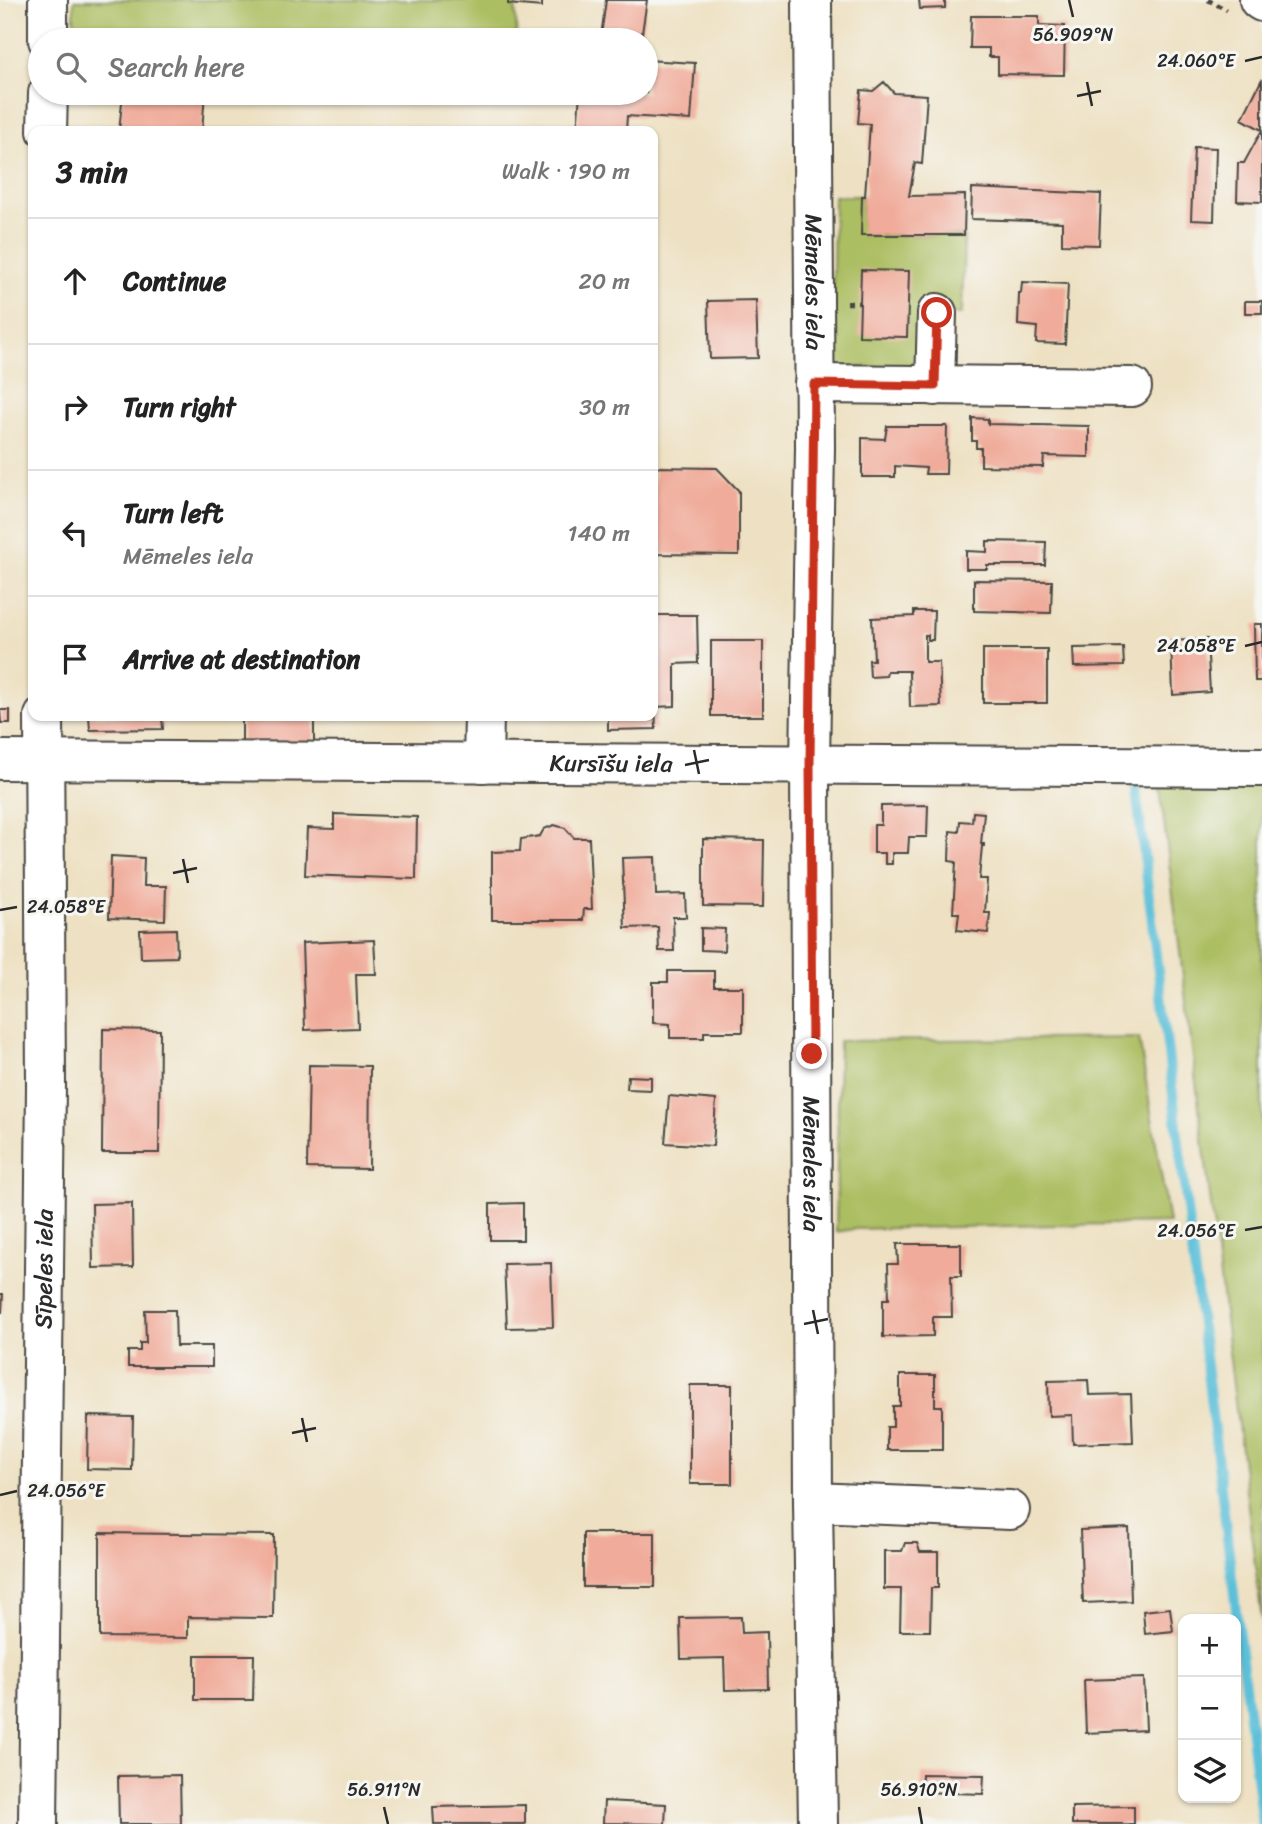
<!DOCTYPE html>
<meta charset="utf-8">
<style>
body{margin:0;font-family:Sriracha,sans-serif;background:#f6f6f6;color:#222}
.controls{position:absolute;right:21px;bottom:21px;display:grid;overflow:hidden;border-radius:14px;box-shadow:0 2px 5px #0004}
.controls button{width:63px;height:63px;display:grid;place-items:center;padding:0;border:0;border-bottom:2px solid #e0e0e0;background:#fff;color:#222;font:35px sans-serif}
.stop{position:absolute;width:21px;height:21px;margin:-16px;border:5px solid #c8321e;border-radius:50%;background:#fff}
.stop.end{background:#c8321e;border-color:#fff;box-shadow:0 2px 7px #0008}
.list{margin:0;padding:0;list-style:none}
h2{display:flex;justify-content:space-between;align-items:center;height:91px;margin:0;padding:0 28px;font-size:30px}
h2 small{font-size:23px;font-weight:400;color:#767676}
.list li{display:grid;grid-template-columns:46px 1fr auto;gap:21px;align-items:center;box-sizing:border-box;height:126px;padding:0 28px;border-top:2px solid #e0e0e0}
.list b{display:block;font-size:26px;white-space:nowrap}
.list p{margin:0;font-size:23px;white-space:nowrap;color:#767676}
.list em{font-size:23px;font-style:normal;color:#767676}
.icon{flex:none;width:38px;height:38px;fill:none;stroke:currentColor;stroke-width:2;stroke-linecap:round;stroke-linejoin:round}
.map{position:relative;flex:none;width:1262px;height:1824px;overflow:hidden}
.search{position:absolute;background:#fff;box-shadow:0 2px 5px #0004;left:28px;top:28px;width:630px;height:77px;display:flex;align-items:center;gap:18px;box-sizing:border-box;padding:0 24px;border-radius:38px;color:#767676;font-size:26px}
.panel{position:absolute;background:#fff;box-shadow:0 2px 5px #0004;left:28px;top:126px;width:630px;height:595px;border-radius:14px}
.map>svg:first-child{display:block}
</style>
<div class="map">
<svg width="1262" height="1824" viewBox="0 0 1262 1824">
<rect width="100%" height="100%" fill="#f6f6f2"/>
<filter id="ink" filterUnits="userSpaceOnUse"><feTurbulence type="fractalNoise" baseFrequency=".0143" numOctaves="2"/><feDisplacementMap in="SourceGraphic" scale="14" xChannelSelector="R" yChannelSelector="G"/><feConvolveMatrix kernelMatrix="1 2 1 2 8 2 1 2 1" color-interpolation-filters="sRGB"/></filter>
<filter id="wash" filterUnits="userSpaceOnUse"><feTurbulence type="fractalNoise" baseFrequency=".00686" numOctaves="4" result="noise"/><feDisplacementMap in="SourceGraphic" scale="28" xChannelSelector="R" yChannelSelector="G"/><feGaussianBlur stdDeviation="1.57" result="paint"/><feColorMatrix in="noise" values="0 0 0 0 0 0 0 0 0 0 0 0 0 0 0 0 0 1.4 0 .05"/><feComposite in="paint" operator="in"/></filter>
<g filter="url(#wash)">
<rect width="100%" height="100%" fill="#eee1c3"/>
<path fill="#acbe62" stroke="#6c7446" stroke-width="2" d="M 74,0 L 515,0 L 517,40 L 74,40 Z
M 834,196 L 862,196 L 862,235 L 964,235 L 962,314 L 937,313 L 920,368 L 832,367 Z
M 1159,781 L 1262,783 L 1262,1621 Z
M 1139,1038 L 1169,1223 L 855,1229 L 836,1232 L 839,1041 Z"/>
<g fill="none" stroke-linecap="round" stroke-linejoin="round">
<path stroke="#5bc0d9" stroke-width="10" d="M 1136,790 L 1262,1824"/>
</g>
<g id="blocks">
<path fill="#f0ab9a" d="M 508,0 L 542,0 L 542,7 L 508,4 Z
M 606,0 L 647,0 L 641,40 L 601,36 Z
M 919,0 L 945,0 L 945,8 L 920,9 Z
M 971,16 L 1039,16 L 1039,25 L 1065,26 L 1064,75 L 998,74 L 998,57 L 989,57 L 989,48 L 970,48 Z
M 646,60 L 695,63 L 691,120 L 627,116 L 626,131 L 577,131 L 580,93 L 646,93 Z
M 1262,79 L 1262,202 L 1237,201 L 1238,163 L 1244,163 L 1262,130 L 1242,119 Z
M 884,82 L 894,93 L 927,95 L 922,164 L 915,163 L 909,196 L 965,195 L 964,235 L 861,235 L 862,196 L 865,196 L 870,124 L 858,123 L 861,90 L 873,91 Z
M 123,93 L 205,93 L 202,131 L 119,131 Z
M 1194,147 L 1216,148 L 1214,221 L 1191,220 Z
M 972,188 L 1101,194 L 1099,245 L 1062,244 L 1062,222 L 971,219 Z
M 861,270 L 909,271 L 907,337 L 859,336 Z
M 1022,282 L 1068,284 L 1065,344 L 1036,343 L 1037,327 L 1018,325 L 1019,293 L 1021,293 Z
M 756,300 L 758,358 L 710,359 L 708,301 Z
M 1245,301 L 1262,301 L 1262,313 L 1245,313 Z
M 972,418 L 988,419 L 988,424 L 1089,426 L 1089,457 L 1044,456 L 1043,467 L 981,466 L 981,448 L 976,448 L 976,441 L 972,441 Z
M 887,426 L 947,426 L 946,474 L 925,474 L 926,468 L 895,466 L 895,477 L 862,477 L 862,438 L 885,439 Z
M 655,467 L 717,468 L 739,491 L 739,555 L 654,554 Z
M 987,541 L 1046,542 L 1045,565 L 987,565 L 987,569 L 966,569 L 966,551 L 987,552 Z
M 974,580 L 1052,581 L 1051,613 L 974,611 Z
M 914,611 L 934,611 L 933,640 L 928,640 L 928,635 L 925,635 L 925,662 L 939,662 L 941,706 L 910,707 L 909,671 L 887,671 L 886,676 L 870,677 L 869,660 L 874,660 L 872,618 L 914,616 Z
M 653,615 L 697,615 L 698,663 L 675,664 L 675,706 L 655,707 L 656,729 L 608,730 L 608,716 L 653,716 Z
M 1254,624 L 1262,624 L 1262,681 L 1255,681 Z
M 1207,639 L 1210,692 L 1173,695 L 1171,641 Z
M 711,641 L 763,641 L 763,716 L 711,716 Z
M 1123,647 L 1124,666 L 1074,667 L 1073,648 Z
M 983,649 L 1047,649 L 1047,703 L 983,703 Z
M 0,710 L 10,710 L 10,723 L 1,723 Z
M 89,716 L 162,716 L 163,729 L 90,730 Z
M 242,716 L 314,716 L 314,744 L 242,742 Z
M 928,805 L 927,837 L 909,837 L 908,853 L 892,853 L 892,864 L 885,864 L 885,853 L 874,853 L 874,825 L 881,825 L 881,806 Z
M 973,812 L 984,813 L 981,844 L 984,844 L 984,846 L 982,846 L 979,879 L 987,879 L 985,913 L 990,913 L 988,933 L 957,930 L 959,913 L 953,913 L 956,862 L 949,861 L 950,831 L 959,832 L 960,821 L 972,822 Z
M 334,814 L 417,817 L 416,879 L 305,875 L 307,828 L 334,829 Z
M 554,825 L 565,828 L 574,838 L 589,838 L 592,909 L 584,909 L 583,920 L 492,920 L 492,852 L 520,851 L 521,839 L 540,836 L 544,829 Z
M 703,839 L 764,840 L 763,907 L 703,906 Z
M 111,856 L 144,858 L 143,886 L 166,886 L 165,920 L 109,918 Z
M 655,857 L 656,895 L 685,894 L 686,917 L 673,917 L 674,951 L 659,951 L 658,927 L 625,928 L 622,858 Z
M 701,928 L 725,929 L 724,951 L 701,950 Z
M 176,929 L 177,957 L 141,958 L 140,930 Z
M 374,940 L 376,974 L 356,974 L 358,1028 L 305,1030 L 302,943 Z
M 668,971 L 714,971 L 714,987 L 743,987 L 743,1032 L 704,1032 L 704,1038 L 670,1038 L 670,1024 L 653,1023 L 653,982 L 668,982 Z
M 103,1029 L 160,1030 L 159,1153 L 102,1153 Z
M 309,1065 L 370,1066 L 369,1169 L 307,1168 Z
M 628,1076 L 651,1077 L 651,1090 L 627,1089 Z
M 669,1096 L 716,1100 L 713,1146 L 665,1143 Z
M 132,1203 L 133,1267 L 93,1268 L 92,1204 Z
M 523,1203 L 523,1240 L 490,1240 L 490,1204 Z
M 897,1244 L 961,1244 L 961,1276 L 951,1276 L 952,1317 L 933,1317 L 933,1336 L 883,1337 L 883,1299 L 889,1299 L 888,1264 L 898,1264 Z
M 551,1263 L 553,1327 L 507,1328 L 504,1264 Z
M 0,1294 L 3,1294 L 2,1312 L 0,1312 Z
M 145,1310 L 175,1310 L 176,1346 L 212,1346 L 212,1367 L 128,1367 L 128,1351 L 140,1351 L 140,1343 L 146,1343 Z
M 900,1375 L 935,1375 L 935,1406 L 942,1406 L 942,1450 L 887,1450 L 887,1427 L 893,1427 L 893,1406 L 900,1406 Z
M 1088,1380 L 1089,1395 L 1131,1394 L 1133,1442 L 1073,1444 L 1072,1415 L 1049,1416 L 1048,1381 Z
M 690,1385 L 732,1385 L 732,1484 L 690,1484 Z
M 88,1416 L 133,1417 L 132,1470 L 87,1469 Z
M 1129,1528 L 1131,1601 L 1083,1603 L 1080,1530 Z
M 100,1533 L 274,1535 L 273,1618 L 188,1617 L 188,1638 L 100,1637 Z
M 583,1533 L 655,1533 L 655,1587 L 583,1587 Z
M 905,1543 L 917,1543 L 920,1552 L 938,1552 L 938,1588 L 931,1588 L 930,1631 L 900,1631 L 901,1589 L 884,1589 L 884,1551 L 902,1551 Z
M 1170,1608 L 1173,1631 L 1145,1634 L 1143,1611 Z
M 741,1617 L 742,1633 L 767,1632 L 768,1689 L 725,1690 L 724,1658 L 681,1659 L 680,1618 Z
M 195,1655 L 254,1655 L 253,1700 L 195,1700 Z
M 1144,1678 L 1146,1730 L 1086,1733 L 1084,1680 Z
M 922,1774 L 984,1775 L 983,1794 L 921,1792 Z
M 180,1775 L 181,1824 L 119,1824 L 118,1776 Z
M 604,1801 L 666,1804 L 665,1824 L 603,1823 Z
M 525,1805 L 525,1824 L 434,1824 L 433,1807 Z
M 1134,1806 L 1134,1824 L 1072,1824 L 1072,1807 Z"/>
</g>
</g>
<g filter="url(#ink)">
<use href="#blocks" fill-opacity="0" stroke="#484642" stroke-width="2"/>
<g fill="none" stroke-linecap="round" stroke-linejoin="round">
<defs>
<g id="minor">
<path d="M 48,0 L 48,40"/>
<path id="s1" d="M 812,0 L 815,447 L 810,765 L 813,1502 L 818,1824"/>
<path d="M 47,131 L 48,93"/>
<path d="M 814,384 L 1132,387"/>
<path d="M 935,386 L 937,313"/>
<path id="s2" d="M 0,760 L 1262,767"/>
<path d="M 483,763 L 484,716"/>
<path d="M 813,1502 L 1010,1510"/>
<path id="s3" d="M 38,1824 L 46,1086 L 44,716"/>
</g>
<path id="major" d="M 1259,0 L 1262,2"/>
</defs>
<use href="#minor" stroke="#484642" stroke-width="42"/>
<use href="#major" stroke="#484642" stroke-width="42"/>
<path stroke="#484642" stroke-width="4.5" stroke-dasharray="5 5" stroke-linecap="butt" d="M 1208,0 L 1227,10
M 847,303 L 860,303"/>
<use href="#minor" stroke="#fff" stroke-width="38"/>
<use href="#major" stroke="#fff" stroke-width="38"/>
</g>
</g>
<g fill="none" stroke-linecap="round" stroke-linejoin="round" filter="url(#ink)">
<path stroke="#c8321e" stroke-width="9" d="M 812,1054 L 810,765 L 814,384 L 935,386 L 937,313"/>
</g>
<path fill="none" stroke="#2b2b2b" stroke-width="2.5" d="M 1069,0 L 1073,17M 1245,61 L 1262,57M 1087,82 L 1092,106M 1077,96 L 1101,91M 1245,646 L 1262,642M 694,750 L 699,774M 685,765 L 709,760M 183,859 L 188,883M 173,873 L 197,868M 0,910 L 17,907M 1245,1230 L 1262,1227M 813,1310 L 818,1334M 804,1324 L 828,1319M 302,1418 L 307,1442M 292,1433 L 316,1428M 0,1495 L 17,1491M 384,1807 L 388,1824M 919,1807 L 922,1824"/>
<g text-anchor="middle" stroke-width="6" stroke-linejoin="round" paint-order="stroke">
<g font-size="24" fill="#2b2b2b" stroke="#f6f6f2">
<text dy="8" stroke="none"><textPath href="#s1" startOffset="282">Mēmeles iela</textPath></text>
<text dy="8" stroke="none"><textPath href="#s2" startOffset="611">Kursīšu iela</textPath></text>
<text dy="8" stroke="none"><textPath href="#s1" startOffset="1164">Mēmeles iela</textPath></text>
<text dy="8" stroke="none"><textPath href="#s3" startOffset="555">Sīpeles iela</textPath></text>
</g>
</g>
<g font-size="18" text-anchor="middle" fill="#2b2b2b" stroke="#f6f6f2" stroke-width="6" stroke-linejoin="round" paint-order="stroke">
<text x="1073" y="41">56.909°N</text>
<text x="1196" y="67">24.060°E</text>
<text x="1196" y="652">24.058°E</text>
<text x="66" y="913">24.058°E</text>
<text x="1196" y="1237">24.056°E</text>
<text x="66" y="1497">24.056°E</text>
<text x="384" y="1796">56.911°N</text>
<text x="919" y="1796">56.910°N</text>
</g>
</svg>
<div class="controls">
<button>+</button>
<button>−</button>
<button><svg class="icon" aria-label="layers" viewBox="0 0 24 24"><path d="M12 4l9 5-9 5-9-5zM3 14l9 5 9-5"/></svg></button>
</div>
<div class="stop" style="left:937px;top:313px"></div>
<div class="stop end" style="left:812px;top:1054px"></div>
<div class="search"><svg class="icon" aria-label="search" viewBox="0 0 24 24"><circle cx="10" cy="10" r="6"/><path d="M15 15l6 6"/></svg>Search here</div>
<section class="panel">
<h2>3 min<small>Walk · 190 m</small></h2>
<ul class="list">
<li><svg class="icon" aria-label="ahead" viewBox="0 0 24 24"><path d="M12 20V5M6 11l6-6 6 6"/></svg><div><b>Continue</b></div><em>20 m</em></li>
<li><svg class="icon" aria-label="right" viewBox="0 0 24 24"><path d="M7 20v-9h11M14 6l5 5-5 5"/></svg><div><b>Turn right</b></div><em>30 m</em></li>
<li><svg class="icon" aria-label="left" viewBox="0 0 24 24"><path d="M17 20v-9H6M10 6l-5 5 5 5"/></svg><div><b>Turn left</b><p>Mēmeles iela</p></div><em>140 m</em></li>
<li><svg class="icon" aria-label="arrive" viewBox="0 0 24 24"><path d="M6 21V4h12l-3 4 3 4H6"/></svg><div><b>Arrive at destination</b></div></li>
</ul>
</section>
</div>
